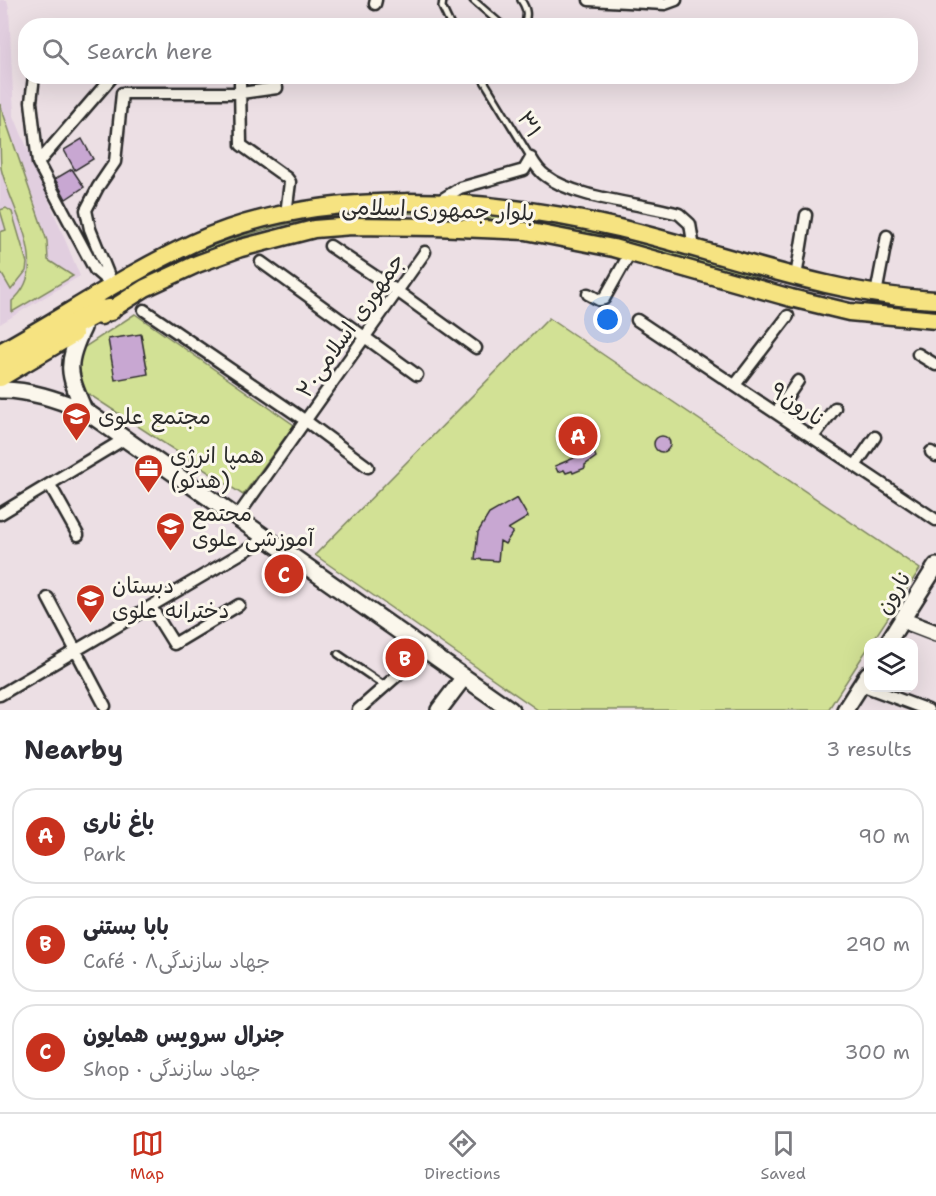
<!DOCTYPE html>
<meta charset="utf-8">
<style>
body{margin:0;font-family:"Shantell Sans","Playpen Sans Arabic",sans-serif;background:#f7f7f7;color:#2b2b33}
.controls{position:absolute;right:18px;bottom:18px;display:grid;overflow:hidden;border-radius:12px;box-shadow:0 6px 24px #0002}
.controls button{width:54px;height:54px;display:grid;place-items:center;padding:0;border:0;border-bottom:2px solid #e1e1e2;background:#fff;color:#2b2b33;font:30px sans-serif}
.you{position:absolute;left:608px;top:320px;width:21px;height:21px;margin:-15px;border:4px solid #fff;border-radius:50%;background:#1a73e8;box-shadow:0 0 0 9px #1a73e833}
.badge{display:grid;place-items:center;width:39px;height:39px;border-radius:50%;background:#c8321e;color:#fff;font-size:20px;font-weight:700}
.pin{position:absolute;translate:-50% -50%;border:3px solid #fff;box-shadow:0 2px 6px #0006}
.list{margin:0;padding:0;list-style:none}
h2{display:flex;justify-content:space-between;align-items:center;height:78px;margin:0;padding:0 24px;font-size:26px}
h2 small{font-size:20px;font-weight:400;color:#7c7c81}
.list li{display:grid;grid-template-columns:39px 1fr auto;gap:18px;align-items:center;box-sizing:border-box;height:96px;margin:0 12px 12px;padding:0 12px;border:2px solid #e1e1e2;border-radius:24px}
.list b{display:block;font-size:22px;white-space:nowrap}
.list p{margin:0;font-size:20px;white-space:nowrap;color:#7c7c81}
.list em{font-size:20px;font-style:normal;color:#7c7c81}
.icon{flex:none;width:33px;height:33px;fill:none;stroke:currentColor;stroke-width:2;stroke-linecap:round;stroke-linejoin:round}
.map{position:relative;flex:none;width:936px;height:710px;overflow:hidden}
.search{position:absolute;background:#fff;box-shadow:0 6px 24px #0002;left:18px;right:18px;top:18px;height:66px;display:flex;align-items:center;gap:15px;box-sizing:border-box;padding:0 21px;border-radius:24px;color:#7c7c81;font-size:22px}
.sheet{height:402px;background:#fff}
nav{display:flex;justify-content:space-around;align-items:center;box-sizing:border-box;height:84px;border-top:2px solid #e1e1e2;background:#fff;font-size:16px;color:#7c7c81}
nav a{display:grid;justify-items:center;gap:3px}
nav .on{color:#c8321e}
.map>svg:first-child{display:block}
</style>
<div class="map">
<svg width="936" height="710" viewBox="0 0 936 710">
<rect width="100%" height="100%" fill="#ecdfe4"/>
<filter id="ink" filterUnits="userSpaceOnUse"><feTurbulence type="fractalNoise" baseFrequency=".0167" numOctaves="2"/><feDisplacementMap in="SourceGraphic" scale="12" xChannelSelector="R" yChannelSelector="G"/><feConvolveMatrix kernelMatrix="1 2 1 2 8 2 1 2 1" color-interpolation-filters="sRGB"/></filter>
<g filter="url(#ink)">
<path fill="#e1cedf" d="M 0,0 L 7,0 L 9,8 L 14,116 L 80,276 L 0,324 Z"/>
<path fill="#d2e195" stroke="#7e8660" stroke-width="1.5" d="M 0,104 L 47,241 L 48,260 L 73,276 L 12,312 L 12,301 C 53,267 10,208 1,168 C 0,152 0,121 0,104 Z
M 6,208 L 12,212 L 27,263 L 26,271 L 11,290 L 0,271 L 0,232 L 6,230 L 0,210 Z
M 371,210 C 430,211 491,211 549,222 C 627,236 702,262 779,280 C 766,278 752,277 739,274 C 691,264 646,247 598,237 C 505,216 391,204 297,222 C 239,233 170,263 121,294 L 119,290 L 183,256 L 266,226 L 293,219 Z
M 135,314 L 294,425 L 243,495 L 81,389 L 74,354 Z
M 549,318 L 920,569 L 872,642 L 868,642 L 868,648 L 828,710 L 538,710 L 315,555 Z"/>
<path fill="#c8a7d2" stroke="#2b2b2b" stroke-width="1.5" d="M 82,139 L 93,159 L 75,170 L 64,150 Z
M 72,169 L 84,187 L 66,199 L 55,179 Z
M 141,334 L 148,374 L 115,380 L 108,339 Z
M654 444a8 8 0 1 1 16 0a8 8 0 1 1-16 0Z
M 593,450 L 596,457 L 585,465 L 585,468 L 573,473 L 572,471 L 566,473 L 564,470 L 558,472 L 555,466 Z
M 517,498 L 528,517 L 508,529 L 513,532 L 505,544 L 500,541 L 498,561 L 475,559 L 478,532 L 489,514 Z"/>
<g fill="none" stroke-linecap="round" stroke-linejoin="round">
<defs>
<path id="lane" d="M 443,0 L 442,7 L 451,26
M 473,0 L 503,26
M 521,0 C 527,9 528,15 524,26
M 481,76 L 531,158
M 338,654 L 385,686"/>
<path id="street" d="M 589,0 L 665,4 L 676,0
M 375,4 L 376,0
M 34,76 L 31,102 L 38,163 L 95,270 L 110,283
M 240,83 L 241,145 L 287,178 L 290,182 L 286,214
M 38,163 L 113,76
M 436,203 L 460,188 L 524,170 L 531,158 C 535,165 540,172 546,176 C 576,199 641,203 679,214 L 690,224 L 694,248
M 330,246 L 397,291 L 476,348
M 261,262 L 417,375
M 796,277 L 806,215
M 113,286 L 90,229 L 86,210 L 98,187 L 115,162 L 122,93 L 241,93 L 277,88
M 588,294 L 599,300 L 604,299 L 630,253
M 876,294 L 887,236
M 144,310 L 306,421 L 368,467
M 637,320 L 936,520
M 918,354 L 936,365
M 735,385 L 788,316
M 776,413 L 798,381
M 813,437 L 835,408
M 931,452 L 936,456
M 855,466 L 875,437
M 50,485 L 78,535
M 0,514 L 126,438
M 237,517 L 425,252
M 48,598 L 105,706
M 151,607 L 174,644 L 239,605
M 861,685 L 928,710
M 0,695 L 267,538
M 358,710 L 425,651"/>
<path id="secondary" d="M 83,328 C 65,365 68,373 84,410
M 0,390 C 28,389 58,400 84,410 L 511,710
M 902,620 L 936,633
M 888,642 L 936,566
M 439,710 L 464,677
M 845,710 L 868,674"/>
<path id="primary" d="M 101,316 L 145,288 L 197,264 L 241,248 L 314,229 L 352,226 L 435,227 L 526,231 L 613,248 L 791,298 L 849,312 L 936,320
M 0,352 C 65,316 126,274 193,243 C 319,185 488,197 619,228 C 724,253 828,295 936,300
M 0,378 L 74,334"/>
<path id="highway" d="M 0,364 L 97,312 L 110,310"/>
</defs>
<use href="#lane" stroke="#2b2b2b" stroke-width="10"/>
<use href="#street" stroke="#2b2b2b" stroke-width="15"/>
<use href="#secondary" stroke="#2b2b2b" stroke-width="20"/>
<use href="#primary" stroke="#2b2b2b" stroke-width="21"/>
<use href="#highway" stroke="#2b2b2b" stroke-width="24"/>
<use href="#lane" stroke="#fbf7ec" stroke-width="5"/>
<use href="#street" stroke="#fbf7ec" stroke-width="10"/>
<use href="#secondary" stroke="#fbf7ec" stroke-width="15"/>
<use href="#primary" stroke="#f6e381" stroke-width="16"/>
<use href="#highway" stroke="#f6e381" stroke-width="20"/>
</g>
</g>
<defs>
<symbol id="school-pin" viewBox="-11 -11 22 30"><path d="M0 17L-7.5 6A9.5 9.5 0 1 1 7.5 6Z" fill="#c8321e" stroke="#fbf7ec"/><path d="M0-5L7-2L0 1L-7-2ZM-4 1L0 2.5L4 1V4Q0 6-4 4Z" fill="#fff"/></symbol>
<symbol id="office-pin" viewBox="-11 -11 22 30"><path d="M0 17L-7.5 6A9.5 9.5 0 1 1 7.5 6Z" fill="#c8321e" stroke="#fbf7ec"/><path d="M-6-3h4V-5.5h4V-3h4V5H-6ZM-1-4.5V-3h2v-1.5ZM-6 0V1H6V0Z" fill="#fff"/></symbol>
</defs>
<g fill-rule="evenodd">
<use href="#school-pin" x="60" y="400" width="33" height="45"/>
<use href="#office-pin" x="132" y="452" width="33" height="45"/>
<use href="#school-pin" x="154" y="510" width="33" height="45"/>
<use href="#school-pin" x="74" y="582" width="33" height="45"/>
</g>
<g text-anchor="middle" stroke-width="6" stroke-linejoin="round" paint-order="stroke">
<g font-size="22" fill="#2b2b2b" stroke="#fbf7ec">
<text transform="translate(530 124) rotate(59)" y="8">۳۱</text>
<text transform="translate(438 209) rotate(2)" y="8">بلوار جمهوری اسلامی</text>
<text transform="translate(350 325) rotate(-55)" y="8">جمهوری اسلامی۲۰</text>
<text transform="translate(798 404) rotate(34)" y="8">نارون۹</text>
<text transform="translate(893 592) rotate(-58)" y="8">نارون</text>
</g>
<g font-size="22" fill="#2b2b2b" stroke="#fbf7ec" text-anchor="start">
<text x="98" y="424">مجتمع علوی</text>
<text x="170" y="463">همپا انرژی<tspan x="170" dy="25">(هدکو)</tspan></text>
<text x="192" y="521">محتمع<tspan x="192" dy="25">آموزشی علوی</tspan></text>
<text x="112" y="593">دبستان<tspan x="112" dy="25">دخترانه علوی</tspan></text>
</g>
</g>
</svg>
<div class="controls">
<button><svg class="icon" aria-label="layers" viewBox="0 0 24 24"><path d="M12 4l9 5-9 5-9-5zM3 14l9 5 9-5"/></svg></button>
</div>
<div class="you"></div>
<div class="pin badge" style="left:578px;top:436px">A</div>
<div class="pin badge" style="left:405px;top:658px">B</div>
<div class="pin badge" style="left:284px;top:574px">C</div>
<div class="search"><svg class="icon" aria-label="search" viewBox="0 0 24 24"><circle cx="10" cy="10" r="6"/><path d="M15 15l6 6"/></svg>Search here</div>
</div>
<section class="sheet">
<h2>Nearby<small>3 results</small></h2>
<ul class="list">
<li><span class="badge">A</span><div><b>باغ ناری</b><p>Park</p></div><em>90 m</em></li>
<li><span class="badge">B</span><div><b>بابا بستنی</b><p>Café · جهاد سازندگی۸</p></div><em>290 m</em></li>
<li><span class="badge">C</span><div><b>جنرال سرویس همایون</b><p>Shop · جهاد سازندگی</p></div><em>300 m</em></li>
</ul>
</section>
<nav>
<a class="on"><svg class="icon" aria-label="map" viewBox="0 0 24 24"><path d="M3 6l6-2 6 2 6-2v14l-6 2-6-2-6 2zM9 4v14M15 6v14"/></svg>Map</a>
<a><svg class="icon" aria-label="directions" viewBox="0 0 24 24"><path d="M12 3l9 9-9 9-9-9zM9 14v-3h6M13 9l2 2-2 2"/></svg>Directions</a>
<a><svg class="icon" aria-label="saved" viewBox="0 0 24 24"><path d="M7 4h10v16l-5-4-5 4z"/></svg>Saved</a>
</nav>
